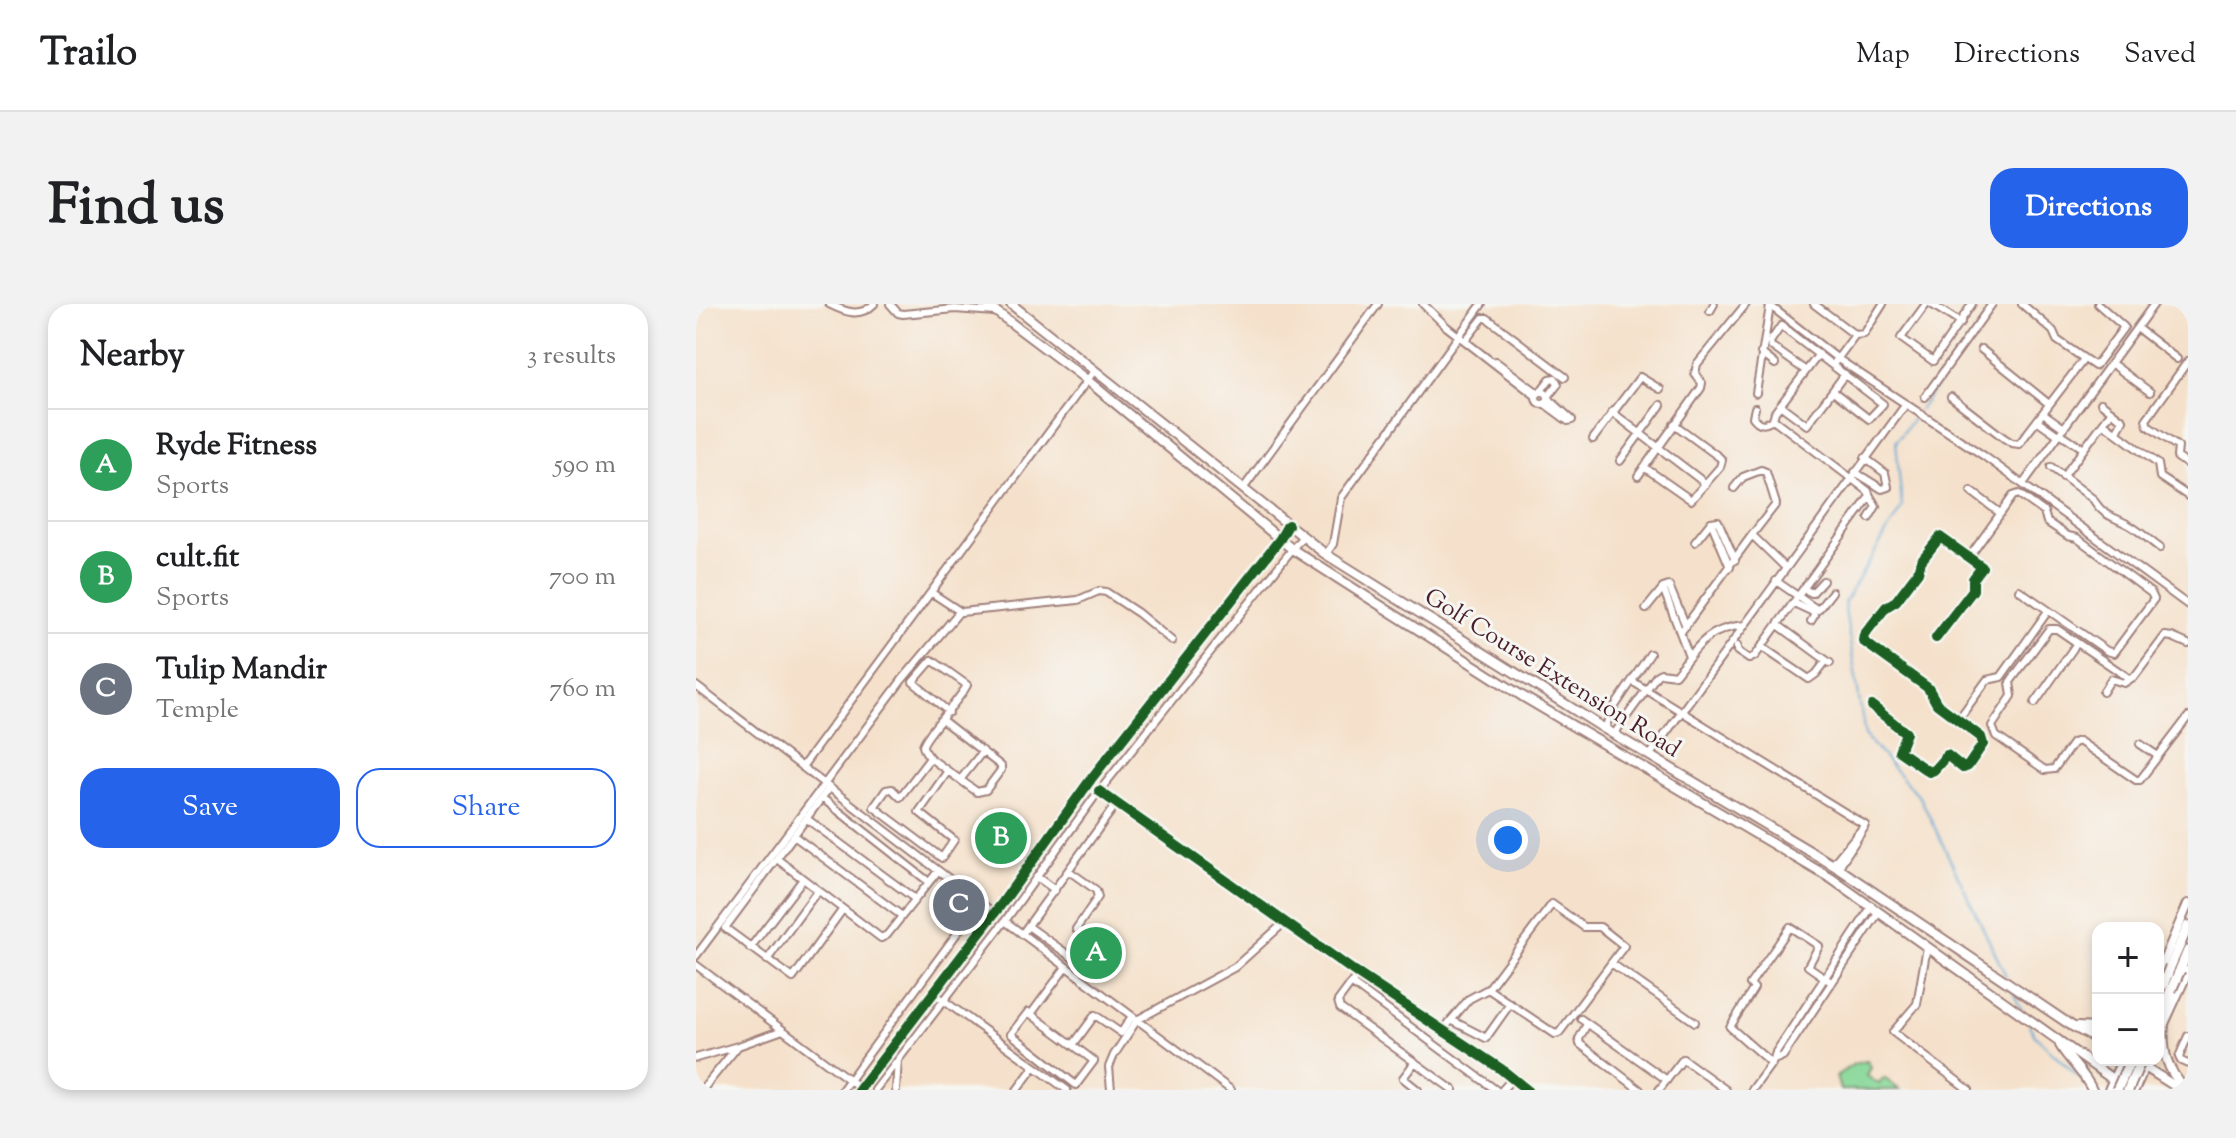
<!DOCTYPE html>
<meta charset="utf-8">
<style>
body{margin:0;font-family:"Sorts Mill Goudy",serif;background:#f2f2f2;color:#202124}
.controls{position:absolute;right:24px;bottom:24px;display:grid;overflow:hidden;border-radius:16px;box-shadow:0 4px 12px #0003}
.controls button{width:72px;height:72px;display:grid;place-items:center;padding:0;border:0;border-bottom:2px solid #e0e0e0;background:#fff;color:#202124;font:40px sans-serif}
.you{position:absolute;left:812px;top:536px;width:28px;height:28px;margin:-20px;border:6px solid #fff;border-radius:50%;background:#1a73e8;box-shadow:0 0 0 12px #1a73e833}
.badge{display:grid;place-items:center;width:52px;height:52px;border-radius:50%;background:#2563eb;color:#fff;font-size:26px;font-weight:700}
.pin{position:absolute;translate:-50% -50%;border:4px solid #fff;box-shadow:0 2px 8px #0006}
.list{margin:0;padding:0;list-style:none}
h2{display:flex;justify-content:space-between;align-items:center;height:104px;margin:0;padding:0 32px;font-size:34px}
h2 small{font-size:26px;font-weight:400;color:#757577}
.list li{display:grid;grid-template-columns:52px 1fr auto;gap:24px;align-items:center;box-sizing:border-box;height:112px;padding:0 32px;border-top:2px solid #e0e0e0}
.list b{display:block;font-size:30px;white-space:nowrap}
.list p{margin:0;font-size:26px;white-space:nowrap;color:#757577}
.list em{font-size:26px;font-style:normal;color:#757577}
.actions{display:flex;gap:16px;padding:24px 32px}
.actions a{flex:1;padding:18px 0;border:2px solid #2563eb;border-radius:24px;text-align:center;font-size:28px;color:#2563eb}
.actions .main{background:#2563eb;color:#fff}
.map{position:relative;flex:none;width:1492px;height:786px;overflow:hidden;border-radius:24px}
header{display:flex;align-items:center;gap:48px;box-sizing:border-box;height:112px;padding:0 40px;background:#fff;border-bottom:2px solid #e0e0e0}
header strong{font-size:38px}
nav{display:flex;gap:44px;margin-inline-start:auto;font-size:28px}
.intro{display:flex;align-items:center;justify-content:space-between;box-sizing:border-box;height:192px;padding:0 48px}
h1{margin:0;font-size:56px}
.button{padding:20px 36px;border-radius:24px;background:#2563eb;color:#fff;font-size:28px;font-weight:700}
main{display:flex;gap:48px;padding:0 48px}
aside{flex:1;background:#fff;border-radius:24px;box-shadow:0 4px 12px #0003}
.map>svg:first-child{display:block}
</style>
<header>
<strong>Trailo</strong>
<nav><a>Map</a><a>Directions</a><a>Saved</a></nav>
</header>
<div class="intro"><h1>Find us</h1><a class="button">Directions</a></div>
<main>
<aside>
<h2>Nearby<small>3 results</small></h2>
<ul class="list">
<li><span class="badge" style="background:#2e9e5b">A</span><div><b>Ryde Fitness</b><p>Sports</p></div><em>590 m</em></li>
<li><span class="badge" style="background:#2e9e5b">B</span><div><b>cult.fit</b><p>Sports</p></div><em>700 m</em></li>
<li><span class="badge" style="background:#6b7280">C</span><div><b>Tulip Mandir</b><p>Temple</p></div><em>760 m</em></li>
</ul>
<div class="actions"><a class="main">Save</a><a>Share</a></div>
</aside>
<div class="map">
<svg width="1492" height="786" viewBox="0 0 1492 786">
<rect width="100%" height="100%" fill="#f6f6f2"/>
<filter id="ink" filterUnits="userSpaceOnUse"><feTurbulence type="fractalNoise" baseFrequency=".0125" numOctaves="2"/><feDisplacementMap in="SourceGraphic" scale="16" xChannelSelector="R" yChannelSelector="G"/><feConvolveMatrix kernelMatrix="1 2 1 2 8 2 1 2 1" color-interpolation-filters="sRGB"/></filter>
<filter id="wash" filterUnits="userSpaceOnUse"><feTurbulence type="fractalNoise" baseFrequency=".006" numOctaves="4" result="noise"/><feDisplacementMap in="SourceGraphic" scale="32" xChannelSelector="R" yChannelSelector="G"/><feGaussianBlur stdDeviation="1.8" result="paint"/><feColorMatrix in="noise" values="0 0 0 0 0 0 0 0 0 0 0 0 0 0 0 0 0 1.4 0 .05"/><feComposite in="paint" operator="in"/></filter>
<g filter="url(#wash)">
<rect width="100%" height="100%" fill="#f5e1cb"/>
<path fill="#86d797" stroke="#687b61" stroke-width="2" d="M 1171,757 L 1175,763 L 1171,772 L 1183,780 L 1188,774 L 1204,786 L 1144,786 L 1140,772 L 1158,760 Z"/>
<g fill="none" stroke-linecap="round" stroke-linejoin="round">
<path stroke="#59a3d1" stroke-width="2" d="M 1223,106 L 1301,0
M 1220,111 L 1200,137 L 1206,203 L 1148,299 L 1169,432 L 1225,495 L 1310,672
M 1318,690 L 1326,707
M 1333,721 L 1339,732 L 1384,774"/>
</g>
</g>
<g filter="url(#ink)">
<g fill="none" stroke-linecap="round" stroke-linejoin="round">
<defs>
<path id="minor" d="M 133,0 C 149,8 164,14 178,0
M 194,0 L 202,9 L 207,10 L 259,5 L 299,8
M 727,0 L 751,23 L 796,58
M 1072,0 L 1142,55 L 1288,152 L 1492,301
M 1118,0 L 1159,31 L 1139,58
M 1230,0 L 1205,34 L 1237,57 L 1276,0
M 1235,0 L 1265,19
M 1326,0 L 1357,27 L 1361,36 L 1399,62 L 1428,23 L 1402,0
M 1485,0 L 1492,5
M 1014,7 L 1018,0
M 1441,24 L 1481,55
M 1159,31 L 1168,30 L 1187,0
M 769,37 L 787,14 L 791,14 L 869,73
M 1285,45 L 1353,100
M 1065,49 L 1079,60
M 1492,57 L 1450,116 L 1452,122 L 1482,143 L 1481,153 L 1492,161
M 1415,59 L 1454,88
M 1110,67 L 1075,42 L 1074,38 L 1085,22 L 1187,100 L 1173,115 L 1137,87
M840 94a6 6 0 1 1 12 0a6 6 0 1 1-12 0Z
M 844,88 L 854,75 L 859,74 L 862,80 L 852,93
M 1060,89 L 1074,2
M 840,92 L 796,58 L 799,57 L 842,89
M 1229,93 L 1296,0
M 1255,93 L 1308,134 L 1316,139 L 1323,140 L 1388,55
M 1405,99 L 1427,116 L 1421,127
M 849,100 L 872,117 L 876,116 L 852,94
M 1084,101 L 1111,121 L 1149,70
M 1059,104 L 1057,113 C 1063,121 1069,122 1077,115
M 916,108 L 1010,180
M 1347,109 L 1368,124
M 1342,117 L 1362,131
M 1407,119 L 1462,160 L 1464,173 L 1492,192
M 1364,129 L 1388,145
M 897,135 L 944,73 L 964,85
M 924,157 L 965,101
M 948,163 L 995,196 L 1024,163 L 1026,156 L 1023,153 L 978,120
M 1355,163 L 1397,195 C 1408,213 1417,212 1433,221 C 1444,227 1454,237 1464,244
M 1159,168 L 1186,185 L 1192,183 L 1189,169 L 1169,154
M 942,172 L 1005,84 L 1006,79 L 999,70 L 1001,60 L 1050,0
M 1367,173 L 1416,107
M 1327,180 L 1458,0
M 1038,184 L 1047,173 L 1065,166 L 1070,168 L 1080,200 L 1056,231
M 547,185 L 682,0
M 1275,187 L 1304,209
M 1173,214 L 1180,202 L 1174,192
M 1015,218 L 1034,263
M 999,238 L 1015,218 L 1022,217 L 1039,256
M 630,250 L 637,240 L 645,194 L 786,0
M 1274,252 L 1317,192 L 1323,190 L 1348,208 L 1351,218 L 1372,232 L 1381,234 L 1455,289 L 1458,295 L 1418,349 L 1411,347 L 1323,286
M 1080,277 L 1122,306 L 1136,288
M 967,284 L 993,352
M 1108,285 L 1116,289 L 1127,277
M 236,289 L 265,308 L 382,296 L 403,287 L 410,288 L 442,309 L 476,337
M 1098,299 L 1117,308 L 1118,312 L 1115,317
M 950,305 L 967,284 L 973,282 L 990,322
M 1082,321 L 1134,359
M 985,328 L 1056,231 L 1090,264
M 1492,340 L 1476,333 L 1469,332 L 1439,372 L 1434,375 L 1361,325 L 1353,325 L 1314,378 L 1316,392 L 1296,422 L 1300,432 L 1349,466 L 1358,465 L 1377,439 L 1383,437 L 1440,476 L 1444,476 L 1492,413
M 1041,342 L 1041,347 L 1053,355 L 1059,352 L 1174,192 L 1172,187 L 1077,115 L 1079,108 L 1123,50
M 1066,343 L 1113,375 L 1120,370 L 1130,357
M 939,379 L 1169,521
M 0,382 L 298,609
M 1407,388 L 1415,375 L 1428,379 L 1434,375
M 1339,399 L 1381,339
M 1176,402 L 1210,429 L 1203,447 L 1233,468 L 1238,466 L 1251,451 L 1267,464 L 1272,462 L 1287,440 L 1285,433 L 1241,400 L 1232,384 L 1167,337 L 1168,331 L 1190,303 L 1200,297 L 1222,268 L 1225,257 L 1244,233 L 1286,263 L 1277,275 L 1277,286 L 1240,334
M 246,416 L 305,462 L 305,466 L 290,486 L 281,488 L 234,454 C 232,451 227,445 227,442 C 227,433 265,395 271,381 L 236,356 L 217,378 L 253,408
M 1262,416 L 1291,376 L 1305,373 L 1352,307
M 909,425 L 915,408 L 954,350
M 918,430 L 961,371 L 965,369 L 979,371 C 1001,343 1010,325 1048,321
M 1444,440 L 1462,452
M 954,451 L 1210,100
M 234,454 L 204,493 L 196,485 L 190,486 L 178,503 L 246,554 L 258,536 L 223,508 L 252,467
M 106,463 L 398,67
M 264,476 L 287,447
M 133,484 L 29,624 L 97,674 L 147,605
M 403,487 L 662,670 L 805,765 L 831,786
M 126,494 L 233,578
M 111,515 L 219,595
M 98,532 L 206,612
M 81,555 L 185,634 L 191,631 L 242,567
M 1136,561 L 1169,521
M 1142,564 L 1168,524
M 341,573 L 359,586
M 309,617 L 535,786
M 332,622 L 395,667 L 400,667 L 412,653 L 411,648 L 380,625 L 402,593 L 400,586 L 373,567
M 326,630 L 421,499
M 1231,643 L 1221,700 L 1197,728 L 1273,786
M 54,644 L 107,575
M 0,652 L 206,376 L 263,308
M 71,656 L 122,586
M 915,659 L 999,718
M 0,661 L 167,786
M 662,670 L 642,697 L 644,704 L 757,786
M 655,679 L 800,786
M 236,688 L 371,786
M 335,710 L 370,663
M 885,715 L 971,776
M 755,716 L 790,734 L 814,700
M 891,720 L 883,735 L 884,740 L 944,786
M 747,726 L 773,695 L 792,685 L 856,600 L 888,623 L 904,623 L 928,642 L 863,729 L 859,730 L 792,685
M 1492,732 L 1483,753 L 1485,757 L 1492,760
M 377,741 L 332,708 L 315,730 L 380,781 L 398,757 L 377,741 L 399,711 L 425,729 L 436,712
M 0,754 L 42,742
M 1078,756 L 1087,752 L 1183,608
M 719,758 L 707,774 L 722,786
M 1076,760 L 1034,723 L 1058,684 L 1054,680 L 1094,623 L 1123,642 L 1112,662 L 1135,678
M 7,785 L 42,742 L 87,726
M 146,786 L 284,598
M 163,786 L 307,598 L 395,475 L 584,235 L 592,221
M 179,786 L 309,617 L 397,495 L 606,233
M 200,786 L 202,756
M 321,786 L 338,763
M 415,786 L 413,763 L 418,751 L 441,716 L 539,663 L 589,618
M 806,786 L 816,775
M 963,786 L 987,755 L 1030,786
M 1056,786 L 1078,756 L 1080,748 L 1176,602"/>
<path id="major" d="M 290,0 L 391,76 L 596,245 L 826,392 L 1136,575 L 1429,784
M 315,0 L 628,249 L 909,425 L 1142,564 L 1376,722 L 1402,736
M 1462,670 L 1492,600
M 1468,719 C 1466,748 1470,765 1490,786
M 1381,723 L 1402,724
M 1466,724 L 1492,667
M 1364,741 C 1373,757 1389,769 1396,786
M 1438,756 L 1485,786
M 1413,786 L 1426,756
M 1438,786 L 1452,756"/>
<path id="highway" d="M 1474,663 L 1492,622
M 1484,666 L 1492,647
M 1462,717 L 1475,686"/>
</defs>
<use href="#minor" stroke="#a0807b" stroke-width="10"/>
<use href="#major" stroke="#a0807b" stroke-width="12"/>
<use href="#highway" stroke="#a0807b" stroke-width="13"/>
<use href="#minor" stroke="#fff" stroke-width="6"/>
<use href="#major" stroke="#fff" stroke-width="8"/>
<use href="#highway" stroke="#fff" stroke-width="9"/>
<defs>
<path id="highway-bridge" d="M 1467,681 L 1474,663
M 1475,686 L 1484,666
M 1421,786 L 1433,759
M 1432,786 L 1445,756"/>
</defs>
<use href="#highway-bridge" stroke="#a0807b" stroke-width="13" stroke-linecap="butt"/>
<use href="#highway-bridge" stroke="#fff" stroke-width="9"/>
<defs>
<path id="cycleway" d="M 1176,402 L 1210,429 L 1203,447 L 1233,468 L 1238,466 L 1251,451 L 1267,464 L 1272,462 L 1287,440 L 1285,433 L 1241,400 L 1232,384 L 1167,337 L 1168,331 L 1190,303 L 1200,297 L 1222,268 L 1225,257 L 1244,233 L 1286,263 L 1277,275 L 1277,286 L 1240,334
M 403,487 L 662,670 L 805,765 L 831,786
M 163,786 L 307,598 L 395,475 L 584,235 L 592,221"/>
</defs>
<use href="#cycleway" stroke="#f6f6f2" stroke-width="15"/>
<use href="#cycleway" stroke="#1b5e20" stroke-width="10"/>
</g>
</g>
<g text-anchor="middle" stroke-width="6" stroke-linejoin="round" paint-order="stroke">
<g font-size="24" fill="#4a1f2b" stroke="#f6f6f2">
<text transform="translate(857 368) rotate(32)" y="8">Golf Course Extension Road</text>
</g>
</g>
</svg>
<div class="controls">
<button>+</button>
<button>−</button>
</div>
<div class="you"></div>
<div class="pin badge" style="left:400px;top:649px;background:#2e9e5b">A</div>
<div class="pin badge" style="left:305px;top:534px;background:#2e9e5b">B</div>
<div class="pin badge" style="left:263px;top:601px;background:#6b7280">C</div>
</div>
</main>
